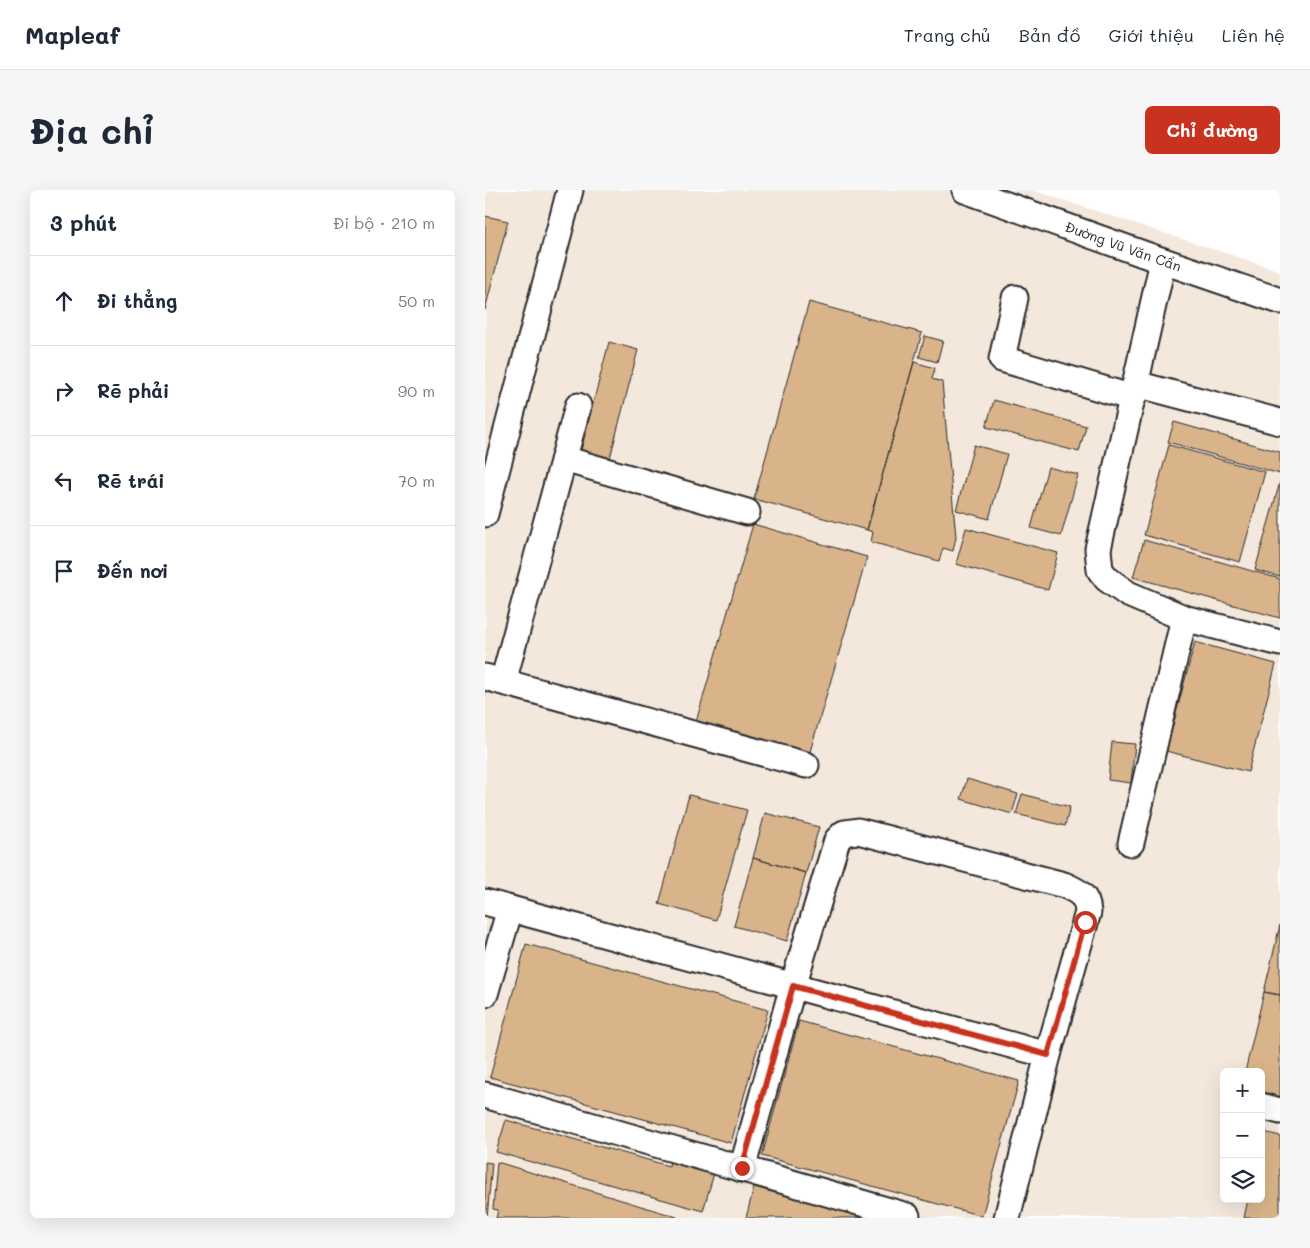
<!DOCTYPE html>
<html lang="vi">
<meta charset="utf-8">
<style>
body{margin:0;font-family:Mali,sans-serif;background:#f6f6f7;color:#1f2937}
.controls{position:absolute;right:15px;bottom:15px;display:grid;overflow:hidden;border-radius:8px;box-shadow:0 5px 20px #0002}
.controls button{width:45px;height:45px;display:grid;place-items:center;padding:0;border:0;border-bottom:1px solid #e0e1e3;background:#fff;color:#1f2937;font:25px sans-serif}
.stop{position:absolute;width:15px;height:15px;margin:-11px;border:4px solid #c8321e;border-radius:50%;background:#fff}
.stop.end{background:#c8321e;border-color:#fff;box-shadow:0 1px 5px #0008}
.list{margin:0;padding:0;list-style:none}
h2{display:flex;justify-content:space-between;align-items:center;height:65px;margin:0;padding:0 20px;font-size:21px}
h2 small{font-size:16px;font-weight:400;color:#747a83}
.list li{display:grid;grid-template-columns:32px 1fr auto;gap:15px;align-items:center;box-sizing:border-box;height:90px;padding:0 20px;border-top:1px solid #e0e1e3}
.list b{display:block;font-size:19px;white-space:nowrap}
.list em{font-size:16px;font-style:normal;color:#747a83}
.icon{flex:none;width:28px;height:28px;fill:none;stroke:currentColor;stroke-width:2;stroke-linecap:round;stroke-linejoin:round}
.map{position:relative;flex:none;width:795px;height:1028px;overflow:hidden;border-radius:8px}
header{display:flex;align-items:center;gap:30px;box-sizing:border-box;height:70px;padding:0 25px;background:#fff;border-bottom:1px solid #e0e1e3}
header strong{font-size:24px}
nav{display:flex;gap:28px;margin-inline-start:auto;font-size:18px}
.intro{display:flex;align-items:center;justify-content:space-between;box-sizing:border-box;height:120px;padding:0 30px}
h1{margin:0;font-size:35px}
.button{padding:12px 22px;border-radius:8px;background:#c8321e;color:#fff;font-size:18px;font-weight:700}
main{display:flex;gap:30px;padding:0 30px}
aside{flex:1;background:#fff;border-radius:8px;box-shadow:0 5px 20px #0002}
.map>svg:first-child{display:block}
</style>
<header>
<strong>Mapleaf</strong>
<nav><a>Trang chủ</a><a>Bản đồ</a><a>Giới thiệu</a><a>Liên hệ</a></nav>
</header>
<div class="intro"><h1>Địa chỉ</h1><a class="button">Chỉ đường</a></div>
<main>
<aside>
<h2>3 phút<small>Đi bộ · 210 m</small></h2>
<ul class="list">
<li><svg class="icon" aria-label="ahead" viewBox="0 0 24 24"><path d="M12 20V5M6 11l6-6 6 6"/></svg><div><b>Đi thẳng</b></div><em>50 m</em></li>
<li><svg class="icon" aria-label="right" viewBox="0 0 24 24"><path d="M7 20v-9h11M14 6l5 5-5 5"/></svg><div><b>Rẽ phải</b></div><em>90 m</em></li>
<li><svg class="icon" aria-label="left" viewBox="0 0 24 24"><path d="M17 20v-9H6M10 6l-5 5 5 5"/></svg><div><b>Rẽ trái</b></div><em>70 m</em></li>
<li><svg class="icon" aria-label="arrive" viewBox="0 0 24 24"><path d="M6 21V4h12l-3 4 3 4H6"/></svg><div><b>Đến nơi</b></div></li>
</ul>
</aside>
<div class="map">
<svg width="795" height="1028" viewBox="0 0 795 1028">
<rect width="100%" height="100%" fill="#fff"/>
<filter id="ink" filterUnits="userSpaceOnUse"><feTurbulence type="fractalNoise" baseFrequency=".02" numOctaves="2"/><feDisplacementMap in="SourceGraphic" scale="10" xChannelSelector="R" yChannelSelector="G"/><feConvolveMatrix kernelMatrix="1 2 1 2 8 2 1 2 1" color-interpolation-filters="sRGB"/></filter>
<g filter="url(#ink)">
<path fill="#f4e8dc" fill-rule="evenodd" d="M 0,0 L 547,0 L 795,81 L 795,1028 L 0,1028 ZM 739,882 L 776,882 L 776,1009 L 739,1009 Z"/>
<path fill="#d9b48a" stroke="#2b2b2b" d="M 0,26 L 23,31 L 0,120 Z
M 324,112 L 437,143 L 382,340 L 269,309 Z
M 440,146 L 458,151 L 452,172 L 434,167 Z
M 124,152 L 153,160 L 125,268 L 96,260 Z
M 429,172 L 450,178 L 447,189 L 457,192 L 471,347 L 468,361 L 458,358 L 454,371 L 386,352 L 388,342 L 382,340 Z
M 509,210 L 601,236 L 594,262 L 501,237 Z
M 689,232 L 795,262 L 795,284 L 683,252 Z
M 489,255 L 522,264 L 504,329 L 471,320 Z
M 684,255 L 780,282 L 755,372 L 659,345 Z
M 563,277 L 593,285 L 576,346 L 546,338 Z
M 795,292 L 795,387 L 770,380 Z
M 268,334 L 382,367 L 324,565 L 211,532 Z
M 481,338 L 573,363 L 563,400 L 471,374 Z
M 659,350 L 795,389 L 795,428 L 648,387 Z
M 710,452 L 791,474 L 763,582 L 681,561 Z
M 627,552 L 650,554 L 646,593 L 623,590 Z
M 482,589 L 533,604 L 527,624 L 476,609 Z
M 537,604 L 585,617 L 580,636 L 531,624 Z
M 204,605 L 262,620 L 231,730 L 174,714 Z
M 280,623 L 334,637 L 321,683 L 268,668 Z
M 268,668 L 321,683 L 302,751 L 249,736 Z
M 795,735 L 795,805 L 779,802 Z
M 41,754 L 283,820 L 246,953 L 5,887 Z
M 779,802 L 795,805 L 795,910 L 776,906 L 776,882 L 760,882 Z
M 314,831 L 534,891 L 497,1026 L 277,966 Z
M 21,930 L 184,976 L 185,970 L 229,983 L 218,1021 L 11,962 Z
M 779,942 L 795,946 L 795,1028 L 759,1028 L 763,1009 L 776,1009 L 776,955 Z
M 0,972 L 7,973 L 2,1028 L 0,1028 Z
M 12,972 L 192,1027 L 191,1028 L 11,1028 L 13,1020 L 8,1019 Z
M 269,997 L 381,1028 L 261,1028 Z"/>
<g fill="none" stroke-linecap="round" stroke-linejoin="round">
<defs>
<g id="minor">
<path id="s1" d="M 480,0 L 661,65 L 795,111"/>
<path d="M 678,71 L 613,359 L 615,380 L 622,389 L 643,404 L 699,428 L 795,453"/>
<path d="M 530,108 L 517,169 L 648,208"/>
<path d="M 651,194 L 795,232"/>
<path d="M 79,269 L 262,322"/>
<path d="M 0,324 L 85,0"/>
<path d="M 0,487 L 321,575"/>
<path d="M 18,492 L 93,216"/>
<path d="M 646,653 L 699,428"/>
<path d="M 0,712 L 563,865"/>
<path d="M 0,804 L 25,719"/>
<path d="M 0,905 L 422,1026"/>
<path d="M 776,916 L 795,921"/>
<path d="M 257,979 L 308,796 L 352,650 L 359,643 L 373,641 L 579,695 C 593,701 602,705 603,722 L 563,865 L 522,1028"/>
</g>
</defs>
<use href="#minor" stroke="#2b2b2b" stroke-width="29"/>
<use href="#minor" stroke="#fff" stroke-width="25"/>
</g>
</g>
<g fill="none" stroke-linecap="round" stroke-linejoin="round" filter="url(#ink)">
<path stroke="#c8321e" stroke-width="6" d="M 257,978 L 308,796 L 563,865 L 600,732"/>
</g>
<g text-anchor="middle" stroke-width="4" stroke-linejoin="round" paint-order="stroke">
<g font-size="14" fill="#2b2b2b" stroke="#fff">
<text dy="5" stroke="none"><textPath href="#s1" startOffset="168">Đường Vũ Văn Cẩn</textPath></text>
</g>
</g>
</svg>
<div class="controls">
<button>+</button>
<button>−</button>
<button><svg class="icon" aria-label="layers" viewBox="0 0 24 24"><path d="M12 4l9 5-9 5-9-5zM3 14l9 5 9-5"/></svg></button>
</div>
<div class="stop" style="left:600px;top:732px"></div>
<div class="stop end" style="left:257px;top:978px"></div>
</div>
</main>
